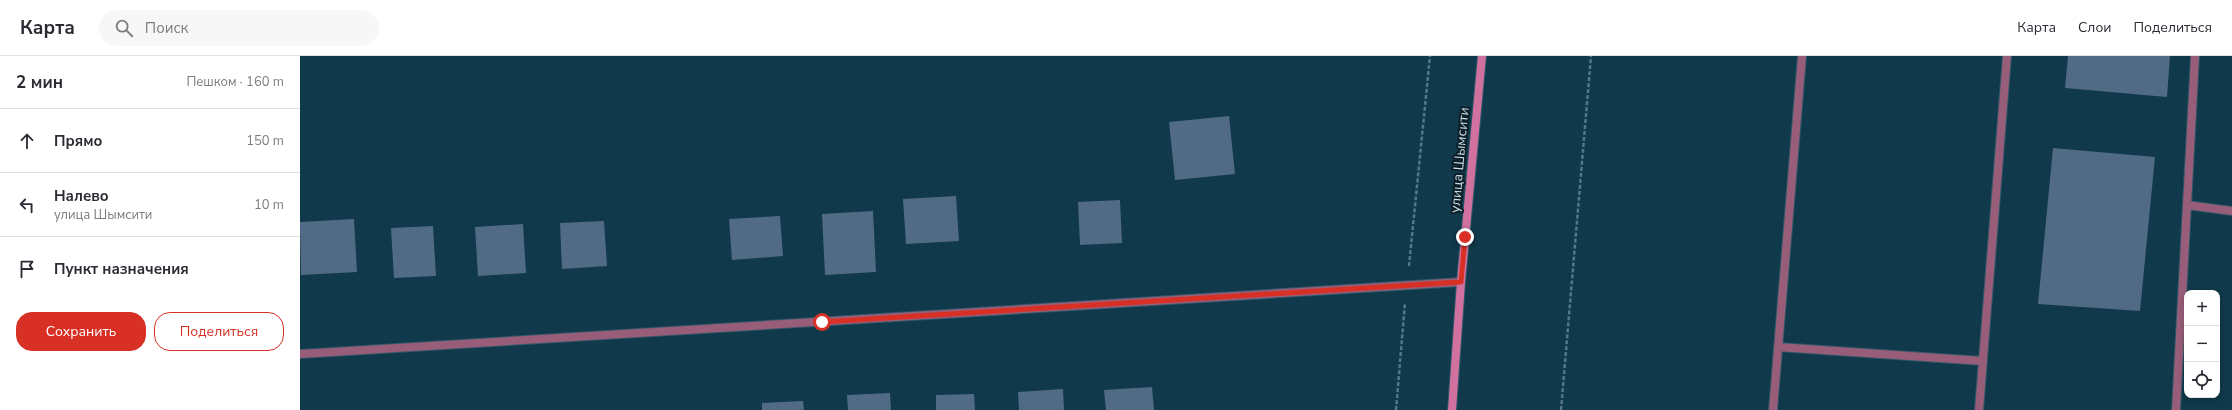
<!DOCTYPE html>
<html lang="ru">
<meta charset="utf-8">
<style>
body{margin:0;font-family:"Nunito Sans",sans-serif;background:#f7f7f7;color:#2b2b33}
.controls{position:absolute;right:12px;bottom:12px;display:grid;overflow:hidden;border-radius:8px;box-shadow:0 2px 6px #0003}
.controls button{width:36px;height:36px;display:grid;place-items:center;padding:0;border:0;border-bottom:1px solid #e1e1e2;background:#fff;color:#2b2b33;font:20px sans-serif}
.stop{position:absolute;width:12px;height:12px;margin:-9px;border:3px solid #d93025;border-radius:50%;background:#fff}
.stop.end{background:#d93025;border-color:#fff;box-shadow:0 1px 4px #0008}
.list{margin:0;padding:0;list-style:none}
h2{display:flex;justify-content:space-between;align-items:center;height:52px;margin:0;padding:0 16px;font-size:17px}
h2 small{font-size:13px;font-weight:400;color:#7c7c81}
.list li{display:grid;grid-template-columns:26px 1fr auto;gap:12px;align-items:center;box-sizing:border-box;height:64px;padding:0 16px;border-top:1px solid #e1e1e2}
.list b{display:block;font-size:15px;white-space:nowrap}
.list p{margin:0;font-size:13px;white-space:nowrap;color:#7c7c81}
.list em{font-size:13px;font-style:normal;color:#7c7c81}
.actions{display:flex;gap:8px;padding:12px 16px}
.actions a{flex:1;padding:9px 0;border:1px solid #d93025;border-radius:16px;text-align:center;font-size:14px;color:#d93025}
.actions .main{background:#d93025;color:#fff}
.icon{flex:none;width:22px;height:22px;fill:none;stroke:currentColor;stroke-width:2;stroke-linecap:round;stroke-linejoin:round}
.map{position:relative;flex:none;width:1932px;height:354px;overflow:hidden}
header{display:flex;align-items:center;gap:24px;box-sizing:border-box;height:56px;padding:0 20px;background:#fff;border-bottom:1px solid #e1e1e2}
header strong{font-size:19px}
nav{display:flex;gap:22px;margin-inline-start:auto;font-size:14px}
.search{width:280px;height:36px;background:#f7f7f7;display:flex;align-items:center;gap:10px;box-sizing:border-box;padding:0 14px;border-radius:22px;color:#7c7c81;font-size:15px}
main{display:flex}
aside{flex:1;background:#fff}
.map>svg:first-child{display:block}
</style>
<header>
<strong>Карта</strong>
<div class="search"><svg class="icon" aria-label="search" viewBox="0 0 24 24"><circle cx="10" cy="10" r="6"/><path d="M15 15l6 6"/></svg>Поиск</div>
<nav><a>Карта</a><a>Слои</a><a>Поделиться</a></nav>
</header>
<main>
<aside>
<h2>2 мин<small>Пешком · 160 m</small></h2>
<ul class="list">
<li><svg class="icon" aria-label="ahead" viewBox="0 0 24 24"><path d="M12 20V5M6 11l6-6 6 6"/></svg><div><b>Прямо</b></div><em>150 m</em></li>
<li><svg class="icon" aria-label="left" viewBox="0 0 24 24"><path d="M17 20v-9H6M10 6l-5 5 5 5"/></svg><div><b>Налево</b><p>улица Шымсити</p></div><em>10 m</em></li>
<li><svg class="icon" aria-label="arrive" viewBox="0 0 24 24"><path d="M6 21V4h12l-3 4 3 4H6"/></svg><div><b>Пункт назначения</b></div></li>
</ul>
<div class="actions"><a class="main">Сохранить</a><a>Поделиться</a></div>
</aside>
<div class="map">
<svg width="1932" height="354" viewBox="0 0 1932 354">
<rect width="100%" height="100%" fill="#10394b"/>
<path fill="#516b87" d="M 1768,0 L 1870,0 L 1867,41 L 1765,32 Z
M 929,60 L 935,118 L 875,124 L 869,66 Z
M 1753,92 L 1855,101 L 1840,255 L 1738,248 Z
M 656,140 L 659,185 L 606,188 L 603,143 Z
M 820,144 L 822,187 L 780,189 L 778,146 Z
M 573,155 L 576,216 L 525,219 L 522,158 Z
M 480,160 L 483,200 L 432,204 L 429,163 Z
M 54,163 L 57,216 L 1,219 L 0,166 Z
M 304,165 L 307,210 L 262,213 L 260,167 Z
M 223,168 L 226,217 L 178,220 L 175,171 Z
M 133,170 L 136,220 L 94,222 L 91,172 Z
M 852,331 L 854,354 L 806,354 L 804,334 Z
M 763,333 L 764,354 L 719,354 L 718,336 Z
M 590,337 L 591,354 L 548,354 L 547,339 Z
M 674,338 L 675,354 L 636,354 L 636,339 Z
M 503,345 L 504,354 L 462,354 L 462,347 Z"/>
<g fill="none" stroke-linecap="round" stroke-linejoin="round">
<defs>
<path id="service" d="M 1887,149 L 1932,155
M 1478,291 L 1683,305
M 1473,354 L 1502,0
M 1679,354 L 1707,0
M 1876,354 L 1895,0"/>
<path id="minor" d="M 0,298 L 1161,226"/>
<path id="secondary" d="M 1152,354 L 1161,226 L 1182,0"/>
</defs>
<use href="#service" stroke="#315767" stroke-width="10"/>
<use href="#minor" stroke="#315767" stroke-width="10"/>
<use href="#secondary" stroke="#315767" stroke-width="10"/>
<path stroke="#557786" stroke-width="2.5" stroke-dasharray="4 2" stroke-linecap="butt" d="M 1109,210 L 1130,0
M 1096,354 L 1105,247
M 1261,354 L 1291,0"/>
<use href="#service" stroke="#985d79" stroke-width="8"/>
<use href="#minor" stroke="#985d79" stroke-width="8"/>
<use href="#secondary" stroke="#d0719f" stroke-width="8"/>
</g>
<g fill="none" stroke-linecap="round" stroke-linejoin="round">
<path stroke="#d93025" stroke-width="5" d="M 522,266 L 1161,226 L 1165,181"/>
</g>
<g text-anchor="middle" stroke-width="4" stroke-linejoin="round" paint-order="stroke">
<g font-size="14" fill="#c9dee9" stroke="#0e1e26">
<text transform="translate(1159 104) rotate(-85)" y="5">улица Шымсити</text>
</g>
</g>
</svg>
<div class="controls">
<button>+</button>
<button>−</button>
<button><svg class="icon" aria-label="locate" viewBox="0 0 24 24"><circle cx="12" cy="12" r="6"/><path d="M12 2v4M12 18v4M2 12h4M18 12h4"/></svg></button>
</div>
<div class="stop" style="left:522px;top:266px"></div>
<div class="stop end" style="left:1165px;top:181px"></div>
</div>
</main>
